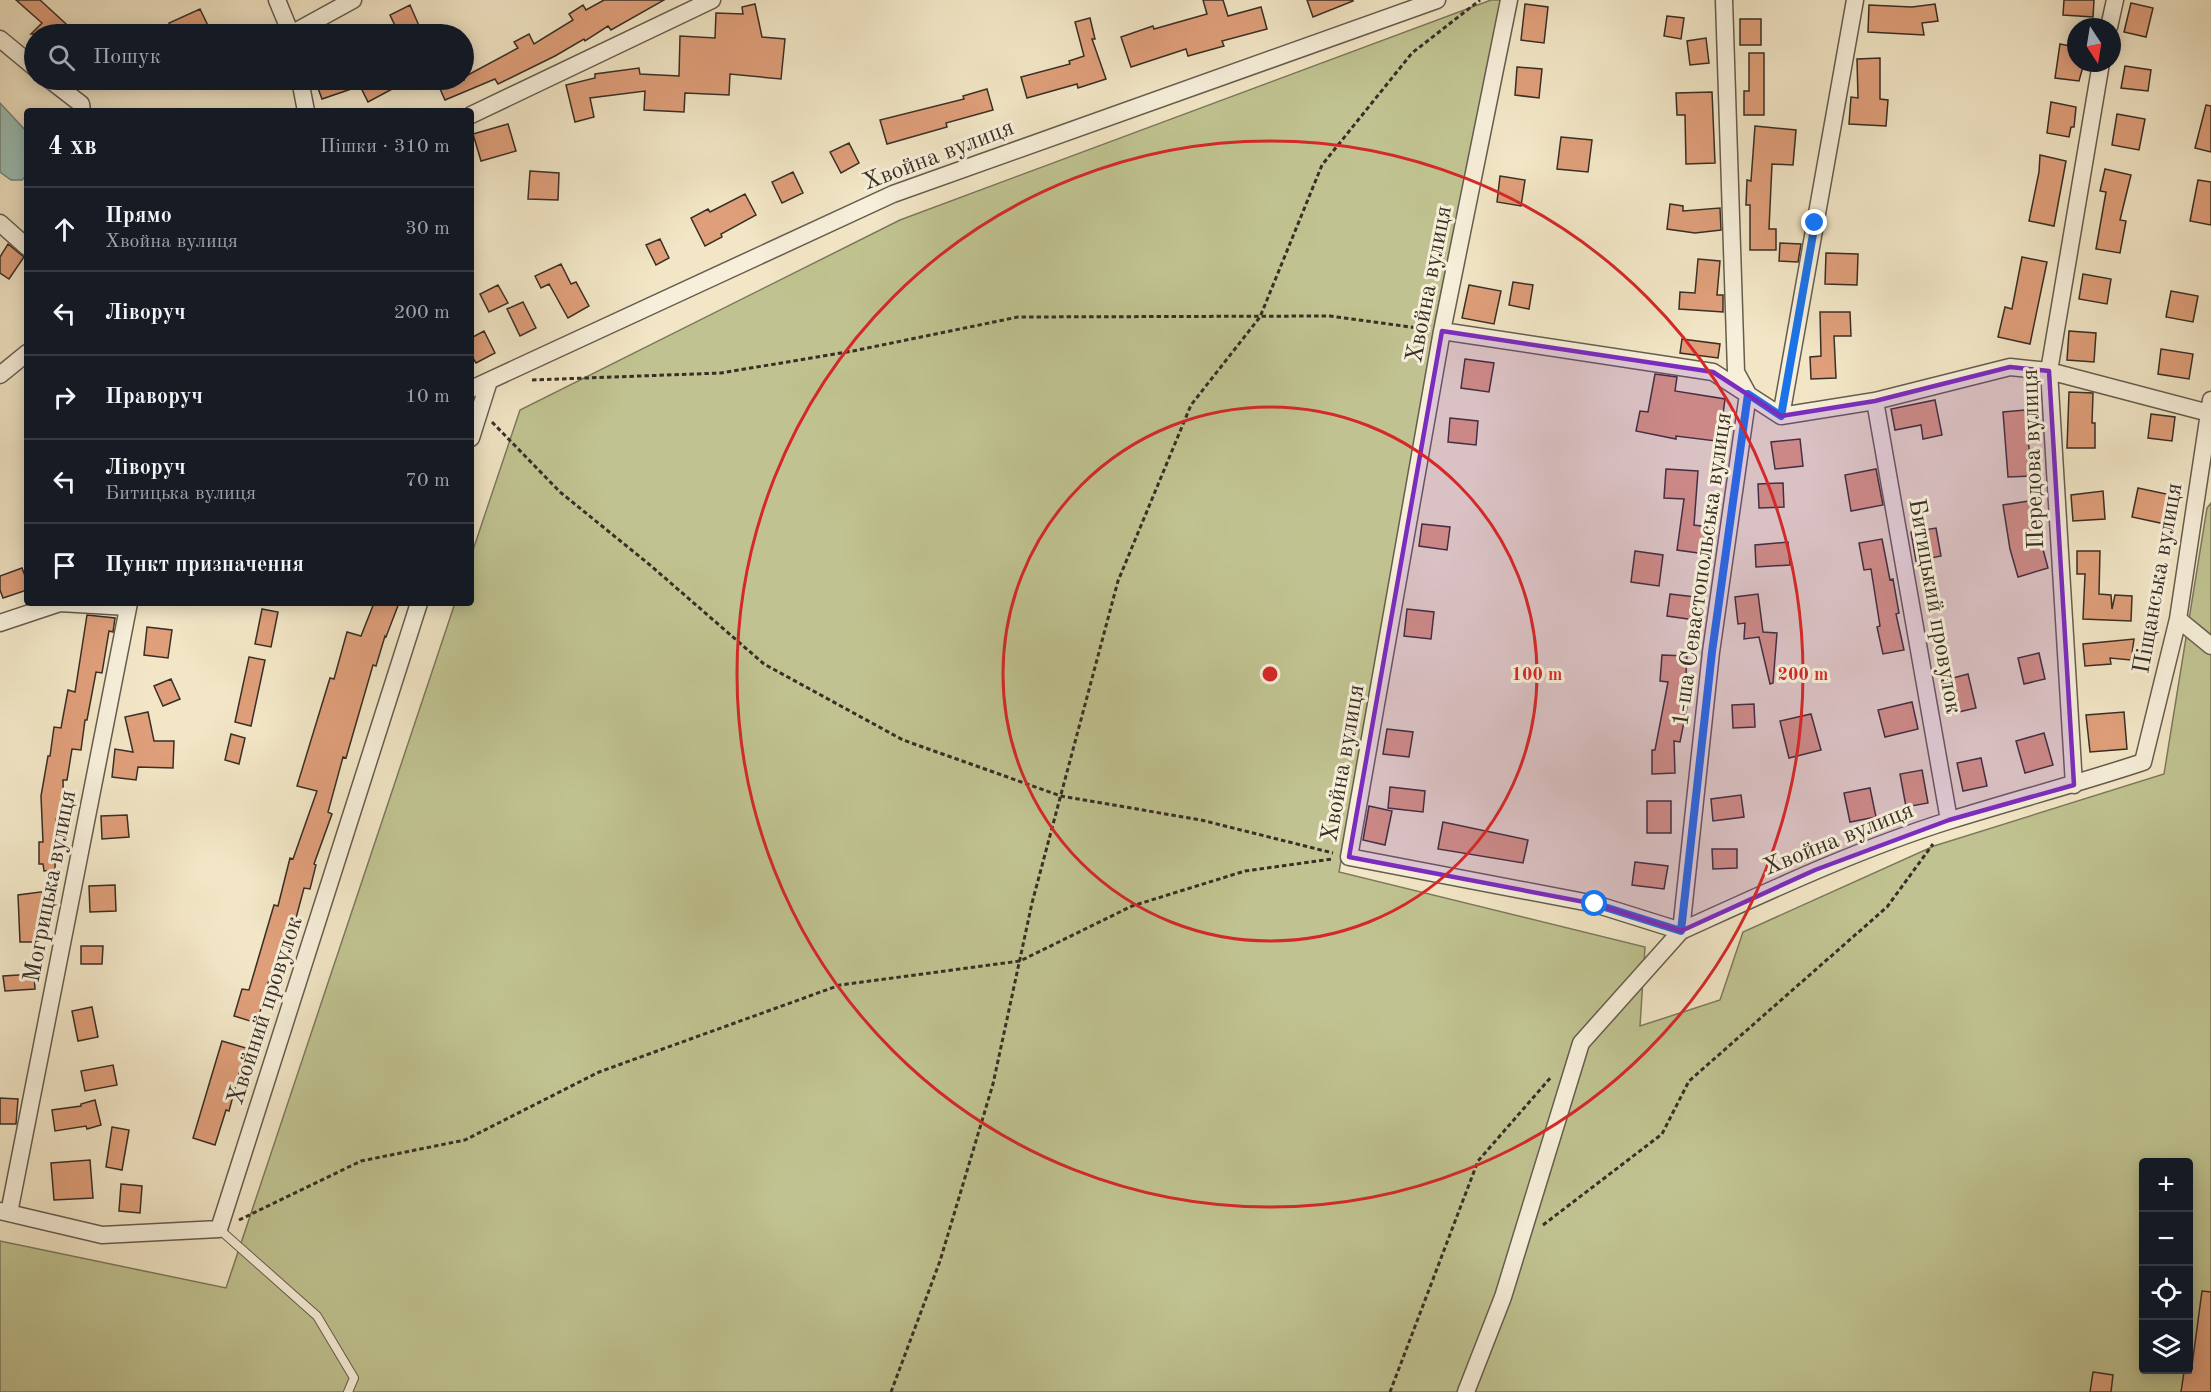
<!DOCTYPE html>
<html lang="uk">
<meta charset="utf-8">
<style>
body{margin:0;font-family:"Old Standard TT",serif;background:#242831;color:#f1f3f6}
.controls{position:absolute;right:18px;bottom:18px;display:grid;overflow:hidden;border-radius:6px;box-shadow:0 3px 15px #0003}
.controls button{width:54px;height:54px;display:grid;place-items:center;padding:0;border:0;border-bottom:2px solid #363941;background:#171b24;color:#f1f3f6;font:30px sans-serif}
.compass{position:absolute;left:2067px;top:18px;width:54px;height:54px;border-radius:50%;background:#171b24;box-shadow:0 3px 15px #0003;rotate:168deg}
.stop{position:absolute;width:18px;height:18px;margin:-14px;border:4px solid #1a73e8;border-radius:50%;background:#fff}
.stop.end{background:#1a73e8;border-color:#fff;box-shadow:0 2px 6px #0008}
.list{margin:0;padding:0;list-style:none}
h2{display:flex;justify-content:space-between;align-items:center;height:78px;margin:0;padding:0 24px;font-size:26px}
h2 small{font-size:20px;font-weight:400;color:#9ea1a6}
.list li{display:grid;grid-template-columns:39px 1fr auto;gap:18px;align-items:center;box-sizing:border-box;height:84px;padding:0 24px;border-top:2px solid #363941}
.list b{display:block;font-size:22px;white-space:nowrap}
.list p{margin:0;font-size:20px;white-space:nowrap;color:#9ea1a6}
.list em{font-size:20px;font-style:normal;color:#9ea1a6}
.icon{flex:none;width:33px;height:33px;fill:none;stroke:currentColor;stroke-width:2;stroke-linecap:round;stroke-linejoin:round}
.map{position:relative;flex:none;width:2211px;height:1392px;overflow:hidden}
.search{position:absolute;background:#171b24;box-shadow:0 3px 15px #0003;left:24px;top:24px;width:450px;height:66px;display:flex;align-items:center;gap:15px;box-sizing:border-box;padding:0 21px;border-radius:33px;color:#9ea1a6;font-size:22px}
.panel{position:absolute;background:#171b24;box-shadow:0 3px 15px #0003;left:24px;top:108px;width:450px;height:498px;border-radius:6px}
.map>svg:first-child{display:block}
</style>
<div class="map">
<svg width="2211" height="1392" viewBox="0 0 2211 1392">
<rect width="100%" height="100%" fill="#f2e6c6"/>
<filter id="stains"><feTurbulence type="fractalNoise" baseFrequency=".00333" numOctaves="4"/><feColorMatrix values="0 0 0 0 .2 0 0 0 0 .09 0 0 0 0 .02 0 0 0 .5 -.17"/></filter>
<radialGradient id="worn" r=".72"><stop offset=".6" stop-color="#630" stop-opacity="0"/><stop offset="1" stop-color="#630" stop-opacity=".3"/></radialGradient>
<path fill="#c0c391" stroke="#7c795c" stroke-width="1.5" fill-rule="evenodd" d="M 1491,0 L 1502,0 L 1436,317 L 1339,872 L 1645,947 L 1640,1026 L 1720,1000 L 1743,932 L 1934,846 L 2164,774 L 2207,508 L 2211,503 L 2211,1392 L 0,1392 L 0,1241 L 226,1288 L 455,603 L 471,603 L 471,556 L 520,410 L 900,220 ZM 2144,1162 L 2188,1162 L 2188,1370 L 2144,1370 Z"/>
<path fill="#9bbfb6" stroke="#73857c" stroke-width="1.5" d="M 0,103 L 27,132 L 27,175 L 22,180 L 11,180 L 0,172 Z"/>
<path fill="#df9f7a" stroke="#382f26" stroke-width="1.5" d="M 16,0 L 40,0 L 77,34 L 31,34 L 42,23 Z
M 604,0 L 664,0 L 611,30 L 608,26 L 585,41 L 584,39 L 555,56 L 498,84 L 495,79 L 445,100 L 436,80 L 464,80 L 464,77 L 518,48 L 514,42 L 529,34 L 534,44 L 573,20 L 569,14 L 583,5 L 586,10 Z
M 1203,0 L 1223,0 L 1228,16 L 1261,7 L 1267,29 L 1222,41 L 1224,46 L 1188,56 L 1186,49 L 1131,67 L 1121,37 L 1153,26 L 1154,29 L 1207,14 Z
M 1307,0 L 1353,0 L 1353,1 L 1313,17 Z
M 2064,0 L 2094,0 L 2093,17 L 2063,15 Z
M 2131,3 L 2153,8 L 2146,37 L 2124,32 Z
M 755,4 L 762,37 L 785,39 L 781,79 L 730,74 L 729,95 L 685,93 L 684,112 L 644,110 L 645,91 L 590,98 L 594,117 L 575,122 L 566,85 L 595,78 L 595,74 L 639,68 L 640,74 L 679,76 L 680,36 L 715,38 L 716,13 L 743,14 L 742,7 Z
M 1525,4 L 1548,7 L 1544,43 L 1521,40 Z
M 1935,4 L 1938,21 L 1922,23 L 1924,35 L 1868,32 L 1869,5 L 1912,7 Z
M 410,5 L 420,28 L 405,34 L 399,34 L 390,15 Z
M 200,9 L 212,34 L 175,34 L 169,23 Z
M 1667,16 L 1684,18 L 1681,39 L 1664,36 Z
M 1090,18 L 1095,39 L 1092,39 L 1106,79 L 1078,88 L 1077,84 L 1027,98 L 1021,77 L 1070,64 L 1069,61 L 1084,56 L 1075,22 Z
M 1740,19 L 1761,19 L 1761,45 L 1740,45 Z
M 1706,38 L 1709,63 L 1690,65 L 1687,41 Z
M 2060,44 L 2076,47 L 2076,63 L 2084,63 L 2079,81 L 2055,78 Z
M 1749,53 L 1764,53 L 1764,115 L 1744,115 L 1744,91 L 1749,91 Z
M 1880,58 L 1880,99 L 1888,100 L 1886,126 L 1849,124 L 1851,97 L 1858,98 L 1857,59 Z
M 2125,66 L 2151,70 L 2148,91 L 2121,88 Z
M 1517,67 L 1542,69 L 1539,98 L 1515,95 Z
M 315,80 L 409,80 L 368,102 L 360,86 L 322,99 Z
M 987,89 L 993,110 L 946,123 L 947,127 L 887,144 L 880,120 L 964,99 L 963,96 Z
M 1712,92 L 1715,163 L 1686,164 L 1685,115 L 1677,115 L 1676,93 Z
M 2051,102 L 2076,107 L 2074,127 L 2071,127 L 2069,137 L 2047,133 Z
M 2206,105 L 2211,106 L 2211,152 L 2195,148 Z
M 2117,114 L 2145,119 L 2139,150 L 2112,145 Z
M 508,124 L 516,151 L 481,161 L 473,134 Z
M 1755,126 L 1796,130 L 1793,165 L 1772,164 L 1769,229 L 1776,229 L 1776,250 L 1750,250 L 1750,205 L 1746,205 L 1747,180 L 1751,181 Z
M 1561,137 L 1592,140 L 1588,172 L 1557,169 Z
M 849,143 L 859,163 L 841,173 L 830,152 Z
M 2040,155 L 2066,161 L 2054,226 L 2029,221 L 2039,172 Z
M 2105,169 L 2131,175 L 2120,220 L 2126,221 L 2120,253 L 2096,249 L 2106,192 L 2100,191 Z
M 530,171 L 559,173 L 558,200 L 528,199 Z
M 793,172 L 803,193 L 782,203 L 772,182 Z
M 1500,176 L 1525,180 L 1521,206 L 1497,202 Z
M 2198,180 L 2211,182 L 2211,225 L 2190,221 Z
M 745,194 L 756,215 L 721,234 L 722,237 L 705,246 L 691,218 L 708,209 L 710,212 Z
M 1670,204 L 1683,206 L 1683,211 L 1720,208 L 1721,230 L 1695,233 L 1667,229 Z
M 660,239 L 669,258 L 656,265 L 646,245 Z
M 1780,243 L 1801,244 L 1798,262 L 1779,261 Z
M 8,244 L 24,257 L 9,279 L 0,273 L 0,257 Z
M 1826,253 L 1858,254 L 1857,285 L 1825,284 Z
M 2022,257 L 2047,262 L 2030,344 L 1998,337 L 2005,307 L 2012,309 Z
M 1698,259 L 1720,261 L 1717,295 L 1723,295 L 1723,312 L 1679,309 L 1680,292 L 1695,293 Z
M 561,264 L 571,284 L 576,282 L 589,306 L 568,318 L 549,284 L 541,288 L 535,276 Z
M 2083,274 L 2111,279 L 2107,304 L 2079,299 Z
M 1513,282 L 1533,285 L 1529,309 L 1509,305 Z
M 498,285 L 508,303 L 489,312 L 480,294 Z
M 1469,285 L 1501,291 L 1494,324 L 1462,318 Z
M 2171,291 L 2198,296 L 2193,322 L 2166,317 Z
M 523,302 L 536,328 L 520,336 L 507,309 Z
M 1820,312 L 1850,312 L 1851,336 L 1834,336 L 1836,378 L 1811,379 L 1810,357 L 1821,356 Z
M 484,331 L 495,353 L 476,363 L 471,355 L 471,338 Z
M 2069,331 L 2096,333 L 2094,362 L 2067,360 Z
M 1682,339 L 1720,344 L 1718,358 L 1680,353 Z
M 2161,349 L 2193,354 L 2189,379 L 2158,374 Z
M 1465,359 L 1494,363 L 1489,392 L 1461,388 Z
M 1655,374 L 1677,377 L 1675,391 L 1725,399 L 1722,422 L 1726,423 L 1724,442 L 1676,436 L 1676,439 L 1636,431 L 1640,411 L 1648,412 Z
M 2069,392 L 2093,393 L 2092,423 L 2095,423 L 2095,448 L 2067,448 Z
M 1935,400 L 1942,435 L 1923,439 L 1921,425 L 1895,430 L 1891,409 Z
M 2025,410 L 2032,476 L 2008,477 L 2003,412 Z
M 2151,414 L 2175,417 L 2172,441 L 2148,438 Z
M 1450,418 L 1478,421 L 1476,445 L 1448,442 Z
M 1800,439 L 1803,466 L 1775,469 L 1771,442 Z
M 1666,469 L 1698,471 L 1694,525 L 1709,527 L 1705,554 L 1677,550 L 1684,499 L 1664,498 Z
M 1876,469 L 1883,505 L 1851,511 L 1845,475 Z
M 1783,483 L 1784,507 L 1759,508 L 1758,484 Z
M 2138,488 L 2171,495 L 2165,524 L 2132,517 Z
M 2103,491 L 2105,519 L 2073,521 L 2071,495 Z
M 2036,500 L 2040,527 L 2037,527 L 2048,568 L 2018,577 L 2010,549 L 2003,505 Z
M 1422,524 L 1450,527 L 1447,550 L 1419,546 Z
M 1936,528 L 1941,556 L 1916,561 L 1911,532 Z
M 1882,539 L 1890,580 L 1893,579 L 1899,613 L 1896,614 L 1904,650 L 1883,654 L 1877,627 L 1880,626 L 1871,569 L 1864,570 L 1859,543 Z
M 1788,542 L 1790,565 L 1756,567 L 1755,545 Z
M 1635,551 L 1663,555 L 1659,586 L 1631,582 Z
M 2077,551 L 2100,551 L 2099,594 L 2111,595 L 2112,609 L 2115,595 L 2132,596 L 2131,621 L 2083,619 L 2085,574 L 2077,574 Z
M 22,568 L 27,581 L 27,590 L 3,598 L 0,590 L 0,576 Z
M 1670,594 L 1704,598 L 1702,621 L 1667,616 Z
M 1758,594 L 1763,632 L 1777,633 L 1773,683 L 1770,684 L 1759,637 L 1744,639 L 1745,623 L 1738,624 L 1735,597 Z
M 374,603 L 399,603 L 386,637 L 385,636 L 376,666 L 373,665 L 346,758 L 343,757 L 328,812 L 332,814 L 314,864 L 316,865 L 310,889 L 304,888 L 292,933 L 288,932 L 274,978 L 270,976 L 257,1023 L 234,1016 L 242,989 L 249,990 L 274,905 L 278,906 L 290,858 L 293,859 L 317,791 L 297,786 L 330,678 L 334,679 L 347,632 L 361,636 Z
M 262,609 L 278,612 L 271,647 L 255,644 Z
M 1407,609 L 1434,612 L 1431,639 L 1404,636 Z
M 87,615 L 115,618 L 113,632 L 109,631 L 102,673 L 96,672 L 87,720 L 85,720 L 81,750 L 72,749 L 67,780 L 63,780 L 64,819 L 56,819 L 55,870 L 44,871 L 43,864 L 39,864 L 39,842 L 43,842 L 41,796 L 48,756 L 50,756 L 54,727 L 61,728 L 68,690 L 75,692 Z
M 147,627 L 172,630 L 168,658 L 144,655 Z
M 2134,639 L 2131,660 L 2110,658 L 2111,664 L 2085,666 L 2083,644 Z
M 2039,653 L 2045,679 L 2024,684 L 2018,658 Z
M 1662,655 L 1687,656 L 1684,707 L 1687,707 L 1680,742 L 1674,741 L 1675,773 L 1652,774 L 1652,750 L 1655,750 L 1668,682 L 1660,681 Z
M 249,657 L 265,660 L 251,726 L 235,722 Z
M 1968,674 L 1976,708 L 1950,714 L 1942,681 Z
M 171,679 L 180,699 L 163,706 L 154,686 Z
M 1912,702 L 1918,729 L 1885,737 L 1878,710 Z
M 1754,704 L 1755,727 L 1733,728 L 1732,705 Z
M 148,712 L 154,741 L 174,741 L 173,768 L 138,767 L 136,780 L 112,777 L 115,749 L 133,752 L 125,717 Z
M 2124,712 L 2127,749 L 2090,752 L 2086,715 Z
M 1811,714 L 1821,750 L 1789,758 L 1780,721 Z
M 1387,729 L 1413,732 L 1409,757 L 1383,754 Z
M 2044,733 L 2053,765 L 2025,773 L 2016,741 Z
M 231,734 L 245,738 L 239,764 L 225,760 Z
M 1981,758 L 1987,786 L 1963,791 L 1957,763 Z
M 1922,770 L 1928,803 L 1906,807 L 1900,774 Z
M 1390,787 L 1425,791 L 1423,812 L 1388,808 Z
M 1870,788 L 1876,817 L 1850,822 L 1844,793 Z
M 1741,795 L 1744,817 L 1713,821 L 1711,799 Z
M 1647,801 L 1671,801 L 1671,833 L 1647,833 Z
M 1369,806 L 1392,811 L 1385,845 L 1363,840 Z
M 127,815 L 129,837 L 102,839 L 101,816 Z
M 1443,822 L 1528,840 L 1523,863 L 1438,849 Z
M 1712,849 L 1737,849 L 1737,868 L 1713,869 Z
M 1635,862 L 1668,866 L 1664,889 L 1632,885 Z
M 115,885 L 116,911 L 90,912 L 89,886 Z
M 48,891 L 50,908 L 40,909 L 41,942 L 20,942 L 18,895 Z
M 81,946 L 103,946 L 102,964 L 81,964 Z
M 34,974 L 35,989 L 5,991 L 3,976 Z
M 92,1007 L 98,1037 L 78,1041 L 72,1011 Z
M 222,1041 L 246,1048 L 229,1111 L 226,1110 L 215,1145 L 193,1138 Z
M 113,1065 L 117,1085 L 85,1091 L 81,1071 Z
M 0,1098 L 18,1099 L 16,1124 L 0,1124 Z
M 95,1100 L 101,1125 L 87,1129 L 86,1126 L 55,1131 L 52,1110 L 81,1106 L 81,1104 Z
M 112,1127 L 129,1130 L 122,1170 L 106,1167 Z
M 90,1160 L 93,1198 L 54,1200 L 51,1163 Z
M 121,1184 L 142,1186 L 140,1213 L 119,1211 Z
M 2202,1291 L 2211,1292 L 2211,1392 L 2181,1392 L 2184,1372 L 2191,1373 Z
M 2093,1372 L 2113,1375 L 2111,1392 L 2090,1392 Z"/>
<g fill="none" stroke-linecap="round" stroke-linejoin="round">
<defs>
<path id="service" d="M 219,1229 L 317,1316 L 354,1378 L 348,1392"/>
<path id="minor" d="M 277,0 L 291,34
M 1509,0 L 1442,331 L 1349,857 L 1595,904 L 1681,931 C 1769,891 1858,849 1951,820 C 2015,800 2080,783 2143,762 L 2178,619 L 2211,400
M 2109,27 L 2115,0
M 291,34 L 353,0
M 0,39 L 34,67
M 50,80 L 81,104 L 82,111
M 300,80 L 306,111
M 471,115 L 712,0
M 0,223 L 27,247
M 1442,331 L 1713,372 L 1781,416 L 1875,401 L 2010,367 L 2049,371 L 2209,413
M 0,375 L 27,353
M 471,389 L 893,194 L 1437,0
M 1875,401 L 1949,820
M 1781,416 L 1855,0
M 471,438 L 489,381
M 2178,619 L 2211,646
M 0,623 L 60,603 L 128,607
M 2074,785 L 2049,371 L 2101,63
M 0,1211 L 102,1235 L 219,1229 L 419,603
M 9,1213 L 129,603
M 1466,1392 L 1503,1297 L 1581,1043 L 1681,931 L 1711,652 L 1748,394 L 1736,372 L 1724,0"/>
</defs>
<use href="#service" stroke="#665d4e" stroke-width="10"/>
<use href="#minor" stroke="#665d4e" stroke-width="19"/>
<path stroke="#382f26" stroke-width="3" stroke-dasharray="4.5 3" stroke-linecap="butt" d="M 532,380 L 721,373 L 853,351 L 1018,317 L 1330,316 L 1425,329
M 492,422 L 560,492 L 650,565 L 764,664 L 903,740 L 1061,796 L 1201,820 L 1333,853
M 239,1220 L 361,1161 L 465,1140 L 599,1072 L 840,985 L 1020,961 L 1132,906 L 1245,871 L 1332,859
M 1543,1225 L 1662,1134 L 1689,1081 L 1887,907 L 1933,844
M 891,1392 L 940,1261 L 993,1084 L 1032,903 L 1118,581 L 1191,405 L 1260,317 L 1322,165 L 1412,53 L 1480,0
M 1390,1392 L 1478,1161 L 1552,1076"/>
<use href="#service" stroke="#f7efda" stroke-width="8"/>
<use href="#minor" stroke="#f7efda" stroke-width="16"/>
</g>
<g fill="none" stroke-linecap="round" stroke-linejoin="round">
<path stroke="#1a73e8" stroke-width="8" d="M 1595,904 L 1681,931 L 1712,652 L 1748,394 L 1781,416 L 1815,223"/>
</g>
<path fill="#7b2cbf" fill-opacity="0.2" stroke="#7b2cbf" stroke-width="4.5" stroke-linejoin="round" d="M 1442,331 L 1713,372 L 1781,416 L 1875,401 L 2010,367 L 2049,371 L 2074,785 L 1949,820 L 1815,870 L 1681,931 L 1595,904 L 1349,857 Z"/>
<g fill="none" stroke="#d62828" stroke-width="3">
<circle cx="1270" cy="674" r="267"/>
<circle cx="1270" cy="674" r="533"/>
</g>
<g text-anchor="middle" stroke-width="6" stroke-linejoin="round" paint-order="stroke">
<g font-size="24" fill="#382f26" stroke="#f7efda">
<text transform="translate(938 154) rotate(-21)" y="8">Хвойна вулиця</text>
<text transform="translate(1428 284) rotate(-79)" y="8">Хвойна вулиця</text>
<text transform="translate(2032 459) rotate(-92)" y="8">Передова вулиця</text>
<text transform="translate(1701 569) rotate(-82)" y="8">1-ша Севастопольська вулиця</text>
<text transform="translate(2157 578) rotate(-80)" y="8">Піщанська вулиця</text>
<text transform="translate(1936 606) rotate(80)" y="8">Битицький провулок</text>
<text transform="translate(1342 763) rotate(-80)" y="8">Хвойна вулиця</text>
<text transform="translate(1838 838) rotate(-22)" y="8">Хвойна вулиця</text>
<text transform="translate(49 886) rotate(-79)" y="8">Могрицька вулиця</text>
<text transform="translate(264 1010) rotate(-72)" y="8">Хвойний провулок</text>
</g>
</g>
<circle cx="1270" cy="674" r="9" fill="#d62828" stroke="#f7efda" stroke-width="3"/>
<g font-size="18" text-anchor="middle" font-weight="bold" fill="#d62828" stroke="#f7efda" stroke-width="6" stroke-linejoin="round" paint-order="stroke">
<text x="1537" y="680">100 m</text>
<text x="1803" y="680">200 m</text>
</g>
<rect width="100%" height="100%" filter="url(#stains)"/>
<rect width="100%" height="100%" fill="url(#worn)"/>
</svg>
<div class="controls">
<button>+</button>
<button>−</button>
<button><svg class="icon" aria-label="locate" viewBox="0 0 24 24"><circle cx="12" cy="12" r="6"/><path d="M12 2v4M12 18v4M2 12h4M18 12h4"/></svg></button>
<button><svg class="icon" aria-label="layers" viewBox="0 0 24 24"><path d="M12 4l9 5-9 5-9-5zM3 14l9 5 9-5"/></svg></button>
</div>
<svg class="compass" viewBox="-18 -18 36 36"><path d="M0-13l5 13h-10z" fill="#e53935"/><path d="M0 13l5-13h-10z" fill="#9ea1a6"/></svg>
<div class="stop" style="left:1595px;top:904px"></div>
<div class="stop end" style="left:1815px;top:223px"></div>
<div class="search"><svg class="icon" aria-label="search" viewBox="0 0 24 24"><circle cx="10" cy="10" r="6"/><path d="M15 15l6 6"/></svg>Пошук</div>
<section class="panel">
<h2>4 хв<small>Пішки · 310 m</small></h2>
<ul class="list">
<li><svg class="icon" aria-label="ahead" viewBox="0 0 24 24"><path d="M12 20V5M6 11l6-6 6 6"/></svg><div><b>Прямо</b><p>Хвойна вулиця</p></div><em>30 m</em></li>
<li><svg class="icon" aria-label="left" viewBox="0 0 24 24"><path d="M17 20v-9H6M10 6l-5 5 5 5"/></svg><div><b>Ліворуч</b></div><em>200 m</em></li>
<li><svg class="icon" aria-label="right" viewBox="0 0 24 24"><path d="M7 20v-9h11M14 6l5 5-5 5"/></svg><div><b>Праворуч</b></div><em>10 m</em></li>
<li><svg class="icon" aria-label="left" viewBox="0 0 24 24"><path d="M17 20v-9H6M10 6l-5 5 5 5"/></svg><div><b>Ліворуч</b><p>Битицька вулиця</p></div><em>70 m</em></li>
<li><svg class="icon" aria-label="arrive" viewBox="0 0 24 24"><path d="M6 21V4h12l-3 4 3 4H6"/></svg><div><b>Пункт призначення</b></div></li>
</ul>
</section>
</div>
